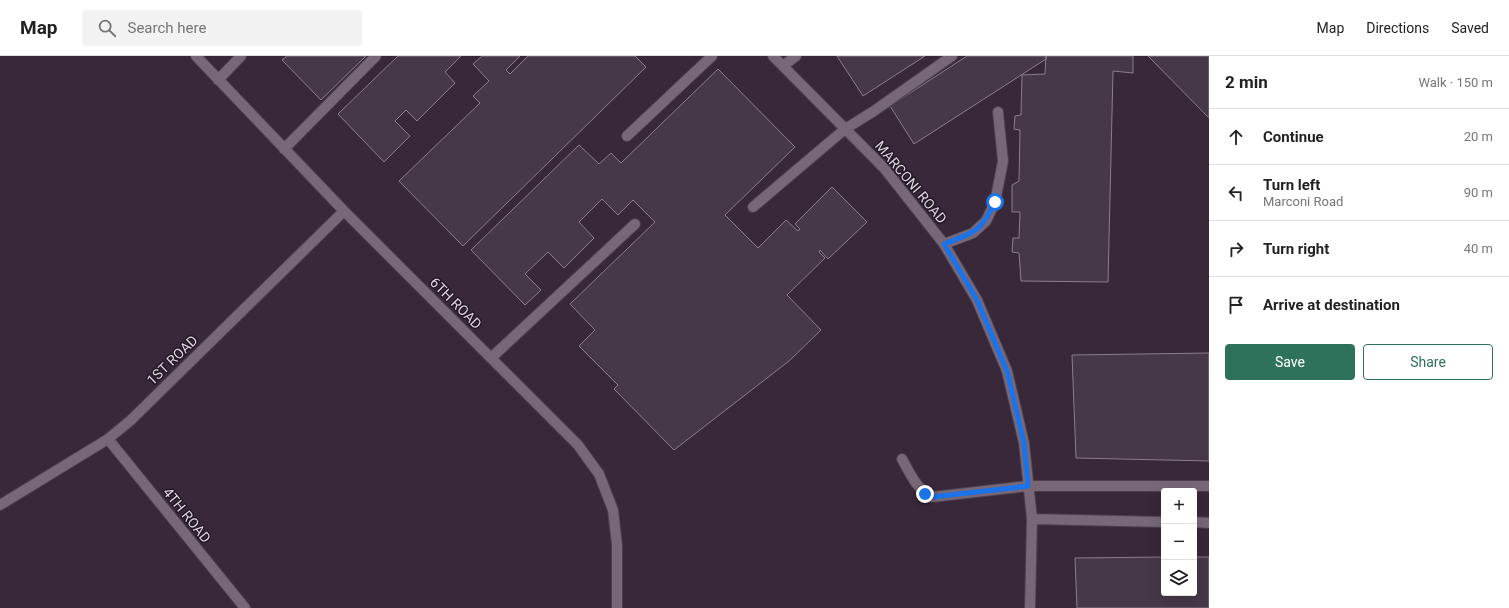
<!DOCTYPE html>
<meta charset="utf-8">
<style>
body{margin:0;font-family:Roboto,sans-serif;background:#f2f2f2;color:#222}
.controls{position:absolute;right:12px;bottom:12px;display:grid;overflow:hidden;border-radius:4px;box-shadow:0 4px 16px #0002}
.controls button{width:36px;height:36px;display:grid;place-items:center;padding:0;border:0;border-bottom:1px solid #e0e0e0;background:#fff;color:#222;font:20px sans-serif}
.stop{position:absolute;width:12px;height:12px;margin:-9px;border:3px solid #1a73e8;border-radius:50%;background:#fff}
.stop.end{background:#1a73e8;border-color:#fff;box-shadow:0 1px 4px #0008}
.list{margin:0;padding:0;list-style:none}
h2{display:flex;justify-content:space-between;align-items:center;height:52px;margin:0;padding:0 16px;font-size:17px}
h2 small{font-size:13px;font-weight:400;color:#767676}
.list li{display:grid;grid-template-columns:26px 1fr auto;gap:12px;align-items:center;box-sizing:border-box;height:56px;padding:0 16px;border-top:1px solid #e0e0e0}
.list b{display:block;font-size:15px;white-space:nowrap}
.list p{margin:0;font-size:13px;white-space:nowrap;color:#767676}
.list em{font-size:13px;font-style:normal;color:#767676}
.actions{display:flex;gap:8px;padding:12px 16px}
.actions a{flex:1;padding:9px 0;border:1px solid #2f725c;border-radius:4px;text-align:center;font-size:14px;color:#2f725c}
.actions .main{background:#2f725c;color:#fff}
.icon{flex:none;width:22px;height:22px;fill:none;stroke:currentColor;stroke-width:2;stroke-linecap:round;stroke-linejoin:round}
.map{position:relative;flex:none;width:1209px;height:552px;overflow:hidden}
header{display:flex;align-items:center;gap:24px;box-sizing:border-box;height:56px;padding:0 20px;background:#fff;border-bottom:1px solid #e0e0e0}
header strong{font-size:19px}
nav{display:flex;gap:22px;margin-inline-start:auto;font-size:14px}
.search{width:280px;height:36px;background:#f2f2f2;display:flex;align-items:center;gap:10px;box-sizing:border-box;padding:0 14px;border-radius:4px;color:#767676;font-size:15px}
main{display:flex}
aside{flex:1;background:#fff}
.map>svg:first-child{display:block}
</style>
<header>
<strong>Map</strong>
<div class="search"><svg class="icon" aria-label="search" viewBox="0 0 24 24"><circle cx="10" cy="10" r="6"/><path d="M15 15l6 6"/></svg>Search here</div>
<nav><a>Map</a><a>Directions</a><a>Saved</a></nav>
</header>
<main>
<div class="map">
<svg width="1209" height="552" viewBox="0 0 1209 552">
<rect width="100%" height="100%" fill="#2f222f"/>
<path fill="#39273a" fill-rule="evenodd" d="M 0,0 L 1209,0 L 1209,552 L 0,552 ZM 1164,435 L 1194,435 L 1194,537 L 1164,537 Z"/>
<path fill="#463847" stroke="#8d7d8d" d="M 287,0 L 366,0 L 321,44 L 282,4 Z
M 398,0 L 461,0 L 445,16 L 455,27 L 417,65 L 406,54 L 395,65 L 410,80 L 384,106 L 338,58 Z
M 482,0 L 520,0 L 506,14 L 510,18 L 528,0 L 635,0 L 646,11 L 463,190 L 399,125 L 480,47 L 473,40 L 489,25 L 473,8 Z
M 837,0 L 925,0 L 863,40 Z
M 967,0 L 1046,0 L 1046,3 L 914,88 L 890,50 Z
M 1046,0 L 1133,0 L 1133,17 L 1113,15 L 1108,226 L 1021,225 L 1019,197 L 1012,196 L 1013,182 L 1019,182 L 1020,156 L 1012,156 L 1012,129 L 1019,125 L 1020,74 L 1014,73 L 1015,60 L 1021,59 L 1022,19 L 1045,18 Z
M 1148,0 L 1209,0 L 1209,62 Z
M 718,13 L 795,91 L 725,159 L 758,192 L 786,164 L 798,175 L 800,173 L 795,168 L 832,131 L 867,166 L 828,203 L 820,194 L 819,196 L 825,202 L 787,239 L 821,274 L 789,305 L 674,394 L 614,333 L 618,329 L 579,290 L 595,274 L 570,248 L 655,166 L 633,144 L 618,159 L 602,143 L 579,166 L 594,182 L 564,212 L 548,196 L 525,218 L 541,234 L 525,249 L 471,194 L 579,89 L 599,108 L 611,97 L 621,107 Z
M 1209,297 L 1209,405 L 1076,402 L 1072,299 Z
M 1164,501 L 1164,537 L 1194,537 L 1194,501 L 1209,501 L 1209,552 L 1077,552 L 1075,502 Z"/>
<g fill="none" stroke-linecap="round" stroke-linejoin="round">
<defs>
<path id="minor" d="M 196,0 L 344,155 L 578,389 L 599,418 L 613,454 L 617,489 L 617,552
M 773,0 L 884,112 L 944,188 L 977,244 L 1007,315 L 1024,387 L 1032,463 L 1030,552
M 783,10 L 796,0
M 218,24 L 241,0
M 627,80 L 712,0
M 284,93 L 376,0
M 753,151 L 845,73 L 874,55 L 952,0
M 944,188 L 973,177 L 986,165 L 995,146 L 1003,105 L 998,56
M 491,302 L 635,168
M 108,383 L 245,552
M 902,403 C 910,417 917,434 932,441 L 1028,430 L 1209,430
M 0,449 L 108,383 L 131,364 L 344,155
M 1032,463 L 1164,466
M 1194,466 L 1209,467"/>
</defs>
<use href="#minor" stroke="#4b404b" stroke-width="12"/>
<use href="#minor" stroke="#776777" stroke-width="10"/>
</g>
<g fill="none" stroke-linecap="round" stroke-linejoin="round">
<path stroke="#1a73e8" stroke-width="5" d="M 925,438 L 932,441 L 1028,430 L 1024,387 L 1007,315 L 977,244 L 944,188 C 975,176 980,177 995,146"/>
</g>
<g text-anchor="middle" stroke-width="3" stroke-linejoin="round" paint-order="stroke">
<g font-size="14" fill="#dfd6df" stroke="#251826">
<text transform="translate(911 126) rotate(50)" y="5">MARCONI ROAD</text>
<text transform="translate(456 247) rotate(45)" y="5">6TH ROAD</text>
<text transform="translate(172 304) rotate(-44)" y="5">1ST ROAD</text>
<text transform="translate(187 459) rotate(51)" y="5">4TH ROAD</text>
</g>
</g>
</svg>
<div class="controls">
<button>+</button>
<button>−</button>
<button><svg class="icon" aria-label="layers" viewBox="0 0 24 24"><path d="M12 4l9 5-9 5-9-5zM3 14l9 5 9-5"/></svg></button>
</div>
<div class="stop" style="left:995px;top:146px"></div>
<div class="stop end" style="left:925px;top:438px"></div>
</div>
<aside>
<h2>2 min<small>Walk · 150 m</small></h2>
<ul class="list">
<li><svg class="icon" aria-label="ahead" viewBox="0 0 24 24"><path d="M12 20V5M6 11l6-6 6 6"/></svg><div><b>Continue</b></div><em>20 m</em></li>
<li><svg class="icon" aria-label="left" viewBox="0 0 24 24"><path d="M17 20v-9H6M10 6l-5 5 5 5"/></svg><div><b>Turn left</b><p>Marconi Road</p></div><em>90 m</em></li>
<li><svg class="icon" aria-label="right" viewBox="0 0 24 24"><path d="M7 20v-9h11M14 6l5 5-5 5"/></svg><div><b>Turn right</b></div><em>40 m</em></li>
<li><svg class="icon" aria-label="arrive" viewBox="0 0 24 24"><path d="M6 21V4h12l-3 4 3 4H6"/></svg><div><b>Arrive at destination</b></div></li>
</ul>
<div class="actions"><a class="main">Save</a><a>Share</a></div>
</aside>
</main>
